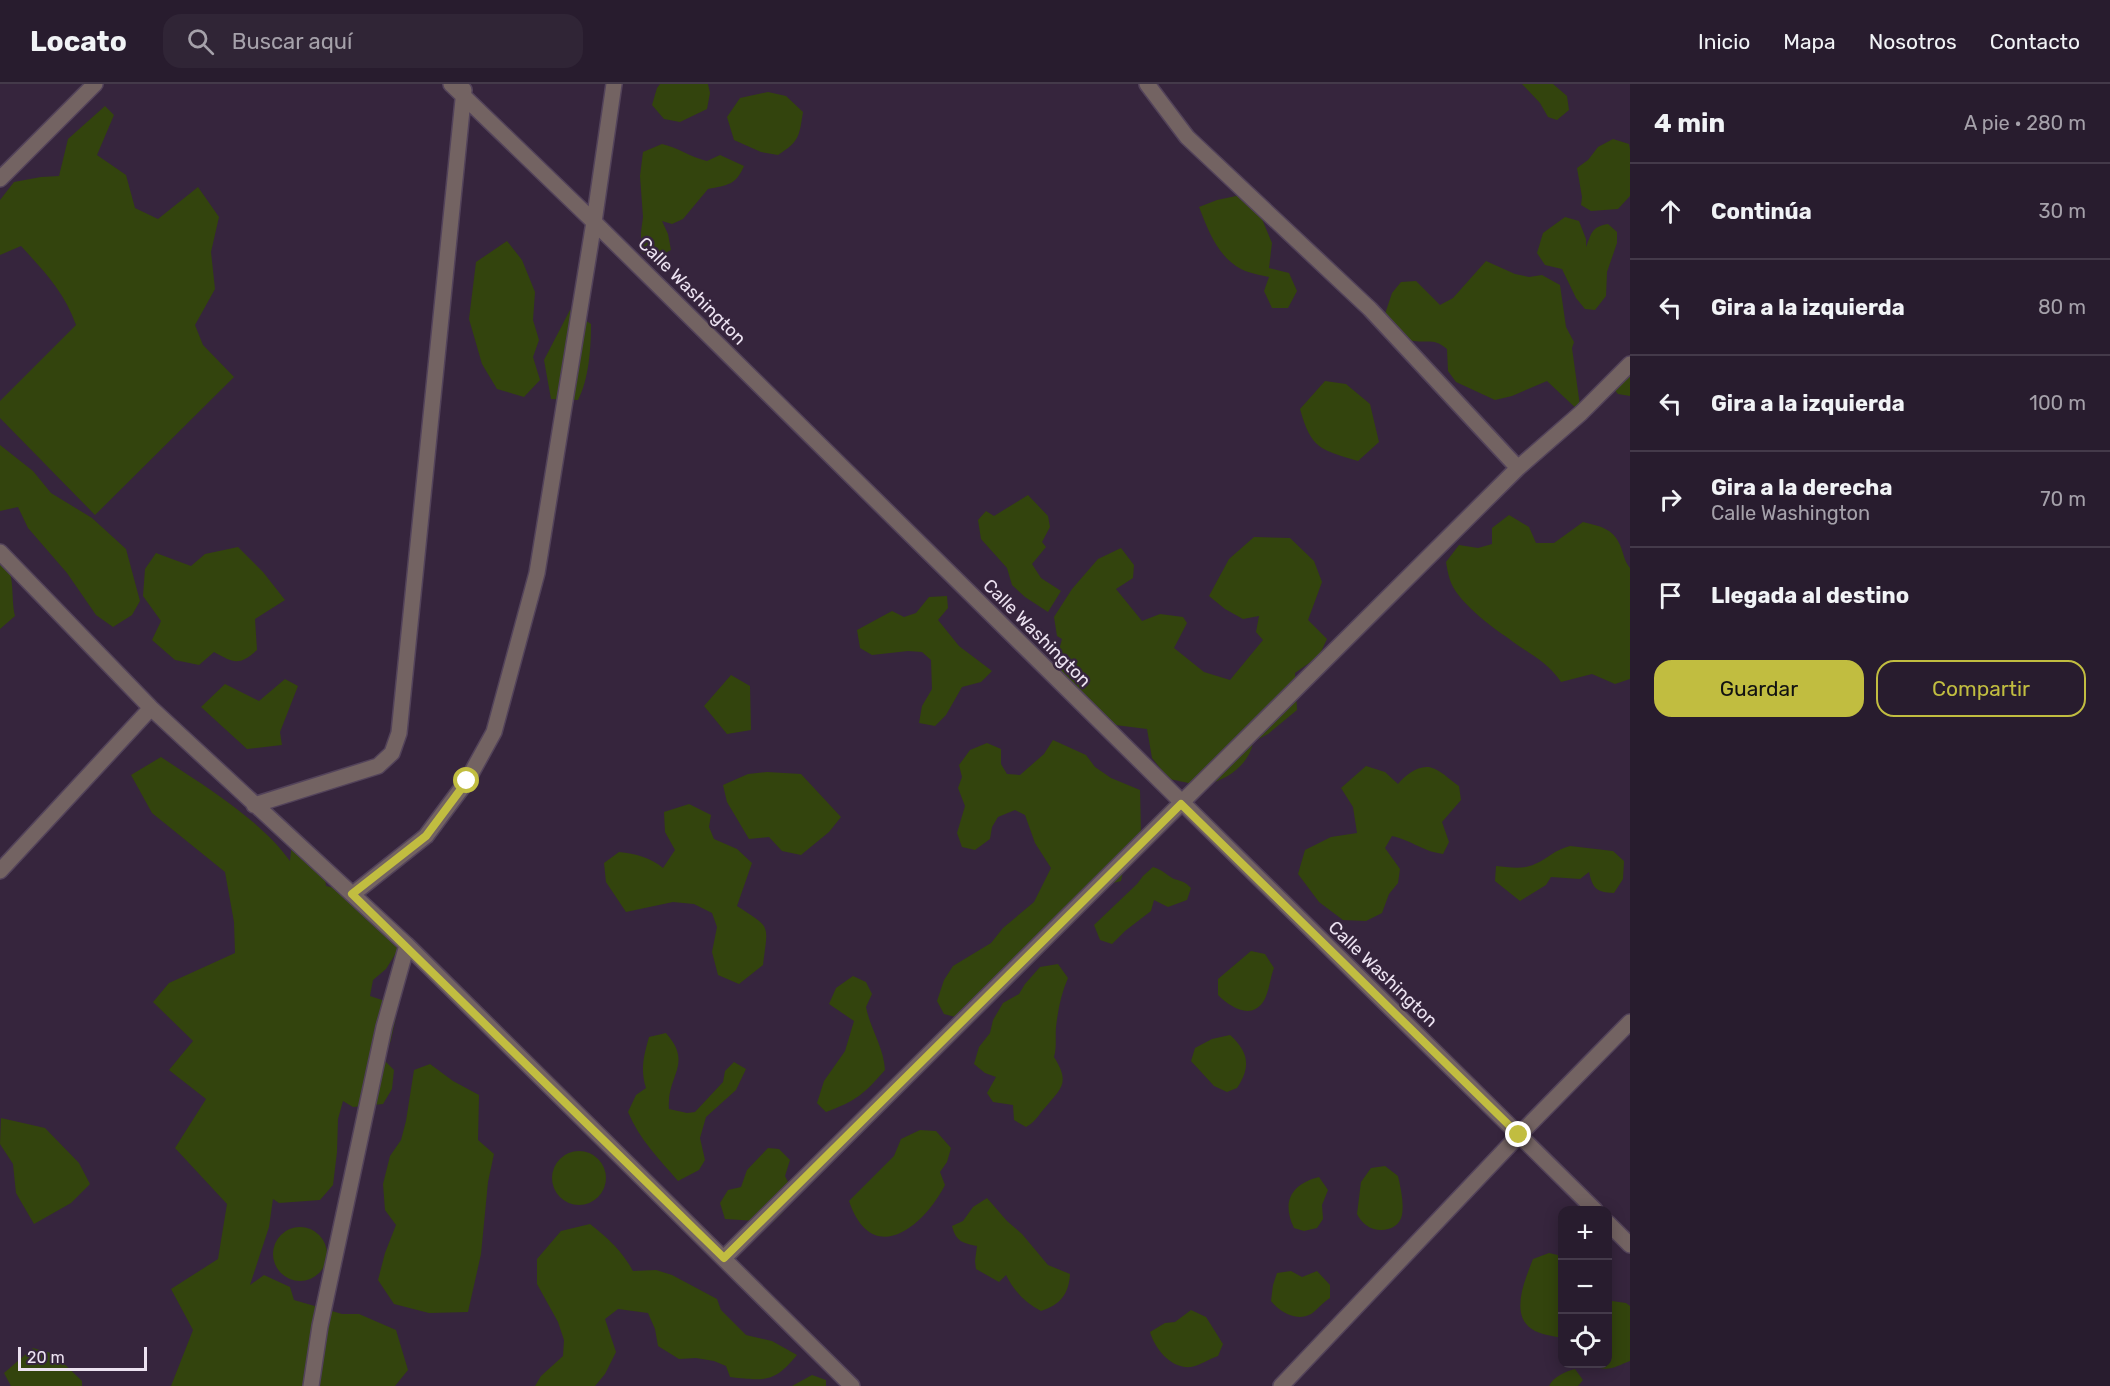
<!DOCTYPE html>
<html lang="es">
<meta charset="utf-8">
<style>
body{margin:0;font-family:Rubik,sans-serif;background:#302536;color:#f1f3f6}
.controls{position:absolute;right:18px;bottom:18px;display:grid;overflow:hidden;border-radius:12px;box-shadow:0 3px 15px #0003}
.controls button{width:54px;height:54px;display:grid;place-items:center;padding:0;border:0;border-bottom:2px solid #443a4a;background:#281c2e;color:#f1f3f6;font:30px sans-serif}
.scale{position:absolute;left:18px;bottom:15px;width:129px;box-sizing:border-box;padding-left:6px;border:3px solid #ece2f1;border-top:0;font-size:16px;line-height:21px;white-space:nowrap;color:#ece2f1;-webkit-text-stroke:4px #36253d;paint-order:stroke}
.stop{position:absolute;width:18px;height:18px;margin:-14px;border:4px solid #c1bd40;border-radius:50%;background:#fff}
.stop.end{background:#c1bd40;border-color:#fff;box-shadow:0 2px 6px #0008}
.list{margin:0;padding:0;list-style:none}
h2{display:flex;justify-content:space-between;align-items:center;height:78px;margin:0;padding:0 24px;font-size:26px}
h2 small{font-size:20px;font-weight:400;color:#a5a1aa}
.list li{display:grid;grid-template-columns:39px 1fr auto;gap:18px;align-items:center;box-sizing:border-box;height:96px;padding:0 24px;border-top:2px solid #443a4a}
.list b{display:block;font-size:22px;white-space:nowrap}
.list p{margin:0;font-size:20px;white-space:nowrap;color:#a5a1aa}
.list em{font-size:20px;font-style:normal;color:#a5a1aa}
.actions{display:flex;gap:12px;padding:18px 24px}
.actions a{flex:1;padding:14px 0;border:2px solid #c1bd40;border-radius:18px;text-align:center;font-size:21px;color:#c1bd40}
.actions .main{background:#c1bd40;color:#111}
.icon{flex:none;width:33px;height:33px;fill:none;stroke:currentColor;stroke-width:2;stroke-linecap:round;stroke-linejoin:round}
.map{position:relative;flex:none;width:1630px;height:1302px;overflow:hidden}
header{display:flex;align-items:center;gap:36px;box-sizing:border-box;height:84px;padding:0 30px;background:#281c2e;border-bottom:2px solid #443a4a}
header strong{font-size:28px}
nav{display:flex;gap:33px;margin-inline-start:auto;font-size:21px}
.search{width:420px;height:54px;background:#302536;display:flex;align-items:center;gap:15px;box-sizing:border-box;padding:0 21px;border-radius:18px;color:#a5a1aa;font-size:22px}
main{display:flex}
aside{flex:1;background:#281c2e}
.map>svg:first-child{display:block}
</style>
<header>
<strong>Locato</strong>
<div class="search"><svg class="icon" aria-label="search" viewBox="0 0 24 24"><circle cx="10" cy="10" r="6"/><path d="M15 15l6 6"/></svg>Buscar aquí</div>
<nav><a>Inicio</a><a>Mapa</a><a>Nosotros</a><a>Contacto</a></nav>
</header>
<main>
<div class="map">
<svg width="1630" height="1302" viewBox="0 0 1630 1302">
<rect width="100%" height="100%" fill="#36253d"/>
<path fill="#33440d" d="M 660,0 L 708,0 L 710,9 L 707,25 L 680,38 L 664,35 L 652,21 L 657,4 Z
M 1522,0 L 1553,0 L 1567,12 L 1569,26 L 1557,36 L 1548,33 L 1540,19 Z
M 768,8 L 786,12 L 803,28 C 799,52 800,57 778,71 L 761,68 L 734,56 L 727,33 L 740,14 Z
M 105,22 L 114,31 L 97,71 L 126,91 L 135,124 L 158,135 L 198,103 L 219,133 L 211,168 L 215,205 L 195,241 L 203,261 L 234,293 L 95,431 L 0,334 L 0,317 L 76,241 C 65,209 44,187 21,162 L 0,171 L 0,116 L 14,98 L 41,93 L 59,92 L 68,55 Z
M 1613,55 L 1629,60 L 1630,65 L 1630,112 L 1618,125 L 1591,127 L 1581,121 L 1582,113 L 1577,84 L 1588,76 L 1598,63 Z
M 662,60 C 679,64 690,73 707,77 L 720,71 L 744,82 C 736,101 728,101 708,105 L 683,135 L 672,140 L 662,137 L 668,150 L 671,166 L 654,175 L 641,168 L 641,148 L 643,133 L 640,92 L 643,68 Z
M 1241,111 L 1257,123 L 1272,159 L 1269,184 L 1289,189 L 1297,207 L 1288,224 L 1272,224 L 1264,207 L 1269,193 C 1260,191 1249,189 1241,185 C 1218,173 1208,146 1199,123 L 1217,116 Z
M 1565,133 L 1579,137 L 1586,155 L 1586,163 C 1592,149 1591,143 1608,140 L 1617,148 L 1617,159 L 1607,188 L 1606,212 L 1595,226 L 1585,225 L 1576,214 L 1562,185 L 1545,181 L 1537,169 L 1543,149 Z
M 507,157 L 522,176 L 535,208 L 533,236 L 539,256 L 533,273 L 540,296 L 524,313 L 497,305 L 482,280 L 469,235 L 476,178 Z
M 1486,177 L 1515,190 L 1529,193 L 1542,191 L 1560,201 L 1566,243 L 1574,258 L 1572,264 L 1581,329 L 1547,297 L 1512,312 L 1495,316 L 1456,298 L 1448,287 L 1447,265 C 1434,254 1429,259 1414,257 C 1400,256 1391,243 1384,233 L 1392,209 L 1401,198 L 1416,197 L 1440,221 L 1453,214 Z
M 570,226 L 591,240 C 591,264 589,295 578,316 L 551,315 L 544,276 Z
M 1630,277 L 1630,312 L 1618,310 L 1609,299 L 1615,285 Z
M 1325,297 L 1346,300 L 1370,320 L 1379,358 L 1358,377 C 1321,366 1311,365 1300,325 Z
M 0,361 L 33,387 L 51,409 L 92,434 L 126,465 L 140,517 L 132,531 L 113,543 L 96,531 L 67,489 L 28,444 L 18,423 L 0,427 Z
M 1028,411 L 1048,432 L 1050,443 L 1042,458 L 1046,463 L 1032,480 L 1041,494 L 1061,507 L 1048,528 L 1025,513 L 1012,501 L 1007,484 L 981,455 L 978,436 L 986,427 L 994,432 Z
M 1509,431 L 1529,443 L 1536,459 L 1554,459 L 1583,438 C 1599,442 1613,444 1620,461 C 1624,470 1624,477 1630,484 L 1630,595 L 1615,600 L 1592,590 L 1561,598 C 1547,577 1527,569 1508,554 C 1490,542 1456,516 1450,496 C 1448,490 1447,484 1446,478 L 1459,461 L 1478,464 L 1492,460 L 1492,444 Z
M 1254,453 L 1290,454 L 1314,477 L 1322,498 L 1308,536 L 1327,555 L 1319,572 L 1295,589 L 1297,626 L 1268,650 L 1253,658 C 1250,679 1228,696 1207,700 C 1196,702 1181,697 1169,695 L 1152,674 L 1147,645 L 1115,641 L 1101,636 L 1061,600 L 1055,581 L 1062,555 L 1057,552 L 1054,533 L 1072,505 L 1098,475 L 1121,464 L 1134,481 L 1133,494 L 1116,505 L 1142,537 L 1160,530 L 1183,533 L 1187,539 L 1174,564 L 1204,588 L 1230,596 L 1263,556 L 1256,548 L 1259,532 L 1243,535 L 1225,525 L 1209,512 L 1229,475 Z
M 238,463 L 263,488 L 285,516 L 255,535 L 257,566 C 239,582 234,579 214,568 L 199,581 L 175,576 L 152,556 L 161,537 L 143,512 L 145,485 L 156,469 L 191,482 L 205,470 Z
M 0,472 C 17,489 10,511 15,532 L 0,545 Z
M 947,512 L 948,524 L 938,536 L 959,562 L 992,587 L 981,598 L 962,603 L 946,631 L 935,642 L 919,639 L 922,622 L 932,605 L 931,576 L 922,568 L 908,567 L 872,571 L 860,564 L 857,546 L 892,527 L 904,533 L 916,529 L 929,513 Z
M 731,591 L 750,602 L 751,646 L 727,650 L 704,622 Z
M 285,595 L 298,602 L 280,648 L 282,661 L 247,665 L 201,623 L 225,600 L 259,617 Z
M 1053,656 L 1086,671 L 1095,683 L 1111,694 L 1140,706 L 1141,749 L 1124,782 L 1121,797 L 1102,802 L 970,937 L 944,930 L 937,917 L 944,896 L 953,882 L 991,859 L 1003,844 L 1034,818 L 1051,784 L 1035,759 L 1025,731 L 1015,726 L 998,733 L 992,743 L 990,755 L 975,766 L 962,763 L 957,749 L 965,722 L 958,704 L 962,693 L 959,681 L 970,666 L 987,659 L 1001,665 L 1001,680 L 1007,690 L 1020,691 L 1044,670 Z
M 161,673 C 203,701 261,736 290,777 L 292,759 L 324,785 L 326,802 L 343,806 L 406,853 L 386,885 L 373,896 L 370,912 L 385,917 L 396,933 L 391,956 L 384,976 L 394,986 L 392,1005 L 383,1020 L 353,1023 L 343,1017 L 338,1035 L 337,1068 L 333,1101 L 320,1116 L 279,1119 L 273,1115 L 269,1143 L 250,1201 L 264,1191 L 290,1203 L 294,1216 L 342,1230 L 359,1230 L 396,1246 L 408,1286 L 395,1302 L 171,1302 L 193,1246 L 171,1205 L 218,1175 L 227,1120 L 175,1064 L 206,1015 L 169,986 L 193,957 L 153,918 L 169,899 L 235,869 L 234,838 L 225,788 L 152,729 L 131,691 Z
M 1366,682 L 1385,688 L 1398,700 C 1406,690 1422,678 1435,685 C 1444,689 1451,697 1459,702 L 1461,716 L 1442,738 L 1449,758 L 1443,770 C 1422,767 1413,757 1392,752 L 1385,764 L 1400,785 L 1398,799 L 1389,810 L 1382,829 L 1366,837 L 1343,836 L 1319,818 L 1298,790 L 1305,766 L 1331,753 L 1357,749 L 1353,723 L 1341,704 Z
M 767,688 L 801,690 L 841,733 L 829,748 L 801,771 L 782,767 L 769,753 L 749,755 L 727,718 L 723,701 L 748,690 Z
M 689,720 L 711,731 L 709,743 L 714,755 L 737,765 L 752,779 L 737,822 C 772,845 768,839 763,881 L 739,900 L 718,891 L 712,868 L 717,843 L 712,829 L 694,820 L 673,818 L 626,828 L 606,798 L 604,779 L 619,768 C 636,770 650,773 663,784 L 675,766 L 665,748 L 664,728 Z
M 1570,762 L 1613,767 L 1624,777 L 1623,795 L 1614,809 C 1596,808 1593,805 1589,788 L 1580,795 L 1551,793 L 1546,801 L 1520,817 L 1495,797 L 1496,782 C 1508,783 1523,786 1535,780 C 1549,774 1554,766 1570,762 Z
M 1153,783 C 1163,786 1168,792 1174,795 C 1182,797 1185,798 1191,804 L 1187,816 L 1168,823 L 1154,816 L 1151,827 L 1125,847 L 1112,860 L 1100,856 L 1094,841 L 1137,800 L 1143,792 Z
M 1251,867 L 1265,870 L 1274,884 C 1270,894 1269,909 1263,918 C 1251,936 1230,923 1218,911 L 1218,895 Z
M 1058,880 L 1068,894 C 1061,910 1058,926 1056,943 C 1055,954 1057,962 1054,973 C 1071,1000 1061,1004 1043,1026 C 1037,1033 1035,1038 1026,1043 L 1014,1036 L 1013,1021 L 993,1018 L 987,1009 L 996,993 L 985,989 L 974,980 L 979,963 L 990,949 L 993,936 L 1003,919 L 1019,910 L 1025,900 L 1040,883 Z
M 853,892 L 866,898 L 872,910 L 866,923 C 870,944 884,964 885,986 C 864,1010 856,1017 826,1028 L 817,1019 L 824,997 L 845,967 L 854,937 L 829,920 L 836,904 Z
M 666,949 C 694,981 666,991 669,1025 L 687,1029 L 695,1028 L 723,998 L 725,987 L 734,978 L 746,985 L 736,1006 L 706,1033 L 700,1054 L 705,1076 L 699,1086 L 678,1097 C 660,1076 639,1055 628,1028 L 636,1011 L 646,1004 C 640,985 644,971 649,953 Z
M 1230,951 C 1249,968 1251,983 1237,1004 L 1227,1008 L 1214,1002 L 1191,977 L 1195,964 L 1212,955 Z
M 430,980 L 453,997 L 479,1011 L 478,1056 L 494,1070 L 488,1098 L 481,1170 L 468,1228 L 429,1229 L 394,1220 L 378,1196 L 385,1169 L 396,1141 L 385,1126 L 383,1100 L 390,1072 L 401,1056 L 406,1037 L 414,986 Z
M 1,1034 L 45,1044 L 79,1079 L 90,1100 L 71,1119 L 34,1140 L 16,1109 L 13,1080 L 0,1060 Z
M 920,1046 L 936,1047 L 951,1064 L 947,1078 L 940,1088 L 945,1101 C 923,1144 872,1184 849,1117 L 894,1072 L 901,1055 Z
M 768,1064 L 779,1065 L 790,1076 L 785,1092 L 794,1110 L 783,1128 L 773,1138 L 725,1135 L 720,1119 L 728,1106 L 741,1103 L 747,1086 Z
M552 1094a27 27 0 1 1 54 0a27 27 0 1 1-54 0Z
M 1385,1082 L 1398,1092 C 1401,1105 1404,1119 1402,1131 C 1399,1147 1377,1150 1366,1141 C 1363,1139 1359,1134 1357,1130 L 1361,1098 L 1371,1084 Z
M 1319,1093 L 1328,1106 L 1322,1121 L 1323,1135 L 1317,1144 L 1304,1147 L 1294,1144 C 1281,1117 1292,1100 1319,1093 Z
M 987,1114 L 1007,1137 L 1022,1150 L 1048,1181 L 1070,1190 C 1069,1210 1060,1221 1041,1227 C 1025,1219 1014,1207 1006,1191 L 999,1198 L 976,1185 L 975,1177 L 977,1162 C 963,1159 956,1158 952,1142 L 963,1137 L 973,1123 Z
M 590,1140 C 608,1154 622,1167 633,1187 L 656,1186 L 672,1191 L 717,1215 L 721,1226 L 746,1251 L 772,1257 L 797,1271 C 774,1299 765,1297 730,1293 L 726,1282 L 714,1277 L 696,1274 L 679,1275 L 658,1262 L 655,1245 L 648,1229 L 618,1225 L 605,1235 L 616,1268 L 605,1290 L 595,1302 L 535,1302 L 541,1292 L 563,1272 L 564,1256 L 558,1238 L 537,1200 L 537,1175 L 561,1147 Z
M273 1170a27 27 0 1 1 54 0a27 27 0 1 1-54 0Z
M 1549,1169 L 1562,1172 L 1562,1254 C 1554,1252 1543,1251 1535,1247 C 1508,1233 1525,1196 1533,1175 Z
M 1291,1187 L 1302,1193 L 1317,1187 L 1330,1201 L 1330,1214 C 1322,1219 1316,1227 1311,1230 C 1296,1238 1280,1228 1271,1217 L 1273,1201 L 1277,1189 Z
M 1608,1211 L 1612,1217 L 1626,1219 L 1630,1222 L 1630,1277 C 1616,1282 1607,1290 1591,1280 L 1608,1280 Z
M 1191,1226 L 1206,1233 L 1223,1260 L 1218,1272 C 1209,1275 1199,1282 1191,1283 C 1171,1285 1155,1265 1150,1248 L 1165,1239 L 1175,1238 Z
M 33,1264 L 54,1270 L 82,1297 L 82,1302 L 11,1302 L 4,1289 Z
M 1575,1285 L 1583,1296 L 1578,1302 L 1549,1302 C 1553,1293 1566,1287 1575,1285 Z
M 812,1291 L 826,1296 L 826,1302 L 792,1302 Z"/>
<g fill="none" stroke-linecap="round" stroke-linejoin="round">
<defs>
<path id="street" d="M 451,0 L 594,138 L 1595,1126
M 1147,0 L 1187,53 L 1370,225 L 1518,384
M 0,95 L 95,0
M 0,468 L 151,624 L 407,861 L 852,1302
M 254,721 L 378,682 L 392,669 L 399,649 L 464,6
M 0,787 L 151,624
M 353,810 L 426,752 L 467,697 L 494,648 L 537,489 L 594,138 L 614,0
M 1608,1139 L 1630,1161
M 724,1174 L 1518,384 L 1581,329 L 1630,280
M 311,1302 L 320,1242 L 384,943 L 407,861
M 1281,1302 L 1519,1051 L 1630,938"/>
</defs>
<use href="#street" stroke="#53435a" stroke-width="18"/>
<use href="#street" stroke="#736362" stroke-width="15"/>
</g>
<g fill="none" stroke-linecap="round" stroke-linejoin="round">
<path stroke="#c1bd40" stroke-width="8" d="M 467,697 L 426,752 L 352,810 L 724,1174 L 1181,720 L 1519,1051"/>
</g>
<g text-anchor="middle" stroke-width="5" stroke-linejoin="round" paint-order="stroke">
<g font-size="18" fill="#ece2f1" stroke="#36253d">
<text transform="translate(692 207) rotate(45)" y="6">Calle Washington</text>
<text transform="translate(1037 549) rotate(45)" y="6">Calle Washington</text>
<text transform="translate(1383 890) rotate(44)" y="6">Calle Washington</text>
</g>
</g>
</svg>
<div class="controls">
<button>+</button>
<button>−</button>
<button><svg class="icon" aria-label="locate" viewBox="0 0 24 24"><circle cx="12" cy="12" r="6"/><path d="M12 2v4M12 18v4M2 12h4M18 12h4"/></svg></button>
</div>
<div class="scale">20 m</div>
<div class="stop" style="left:467px;top:697px"></div>
<div class="stop end" style="left:1519px;top:1051px"></div>
</div>
<aside>
<h2>4 min<small>A pie · 280 m</small></h2>
<ul class="list">
<li><svg class="icon" aria-label="ahead" viewBox="0 0 24 24"><path d="M12 20V5M6 11l6-6 6 6"/></svg><div><b>Continúa</b></div><em>30 m</em></li>
<li><svg class="icon" aria-label="left" viewBox="0 0 24 24"><path d="M17 20v-9H6M10 6l-5 5 5 5"/></svg><div><b>Gira a la izquierda</b></div><em>80 m</em></li>
<li><svg class="icon" aria-label="left" viewBox="0 0 24 24"><path d="M17 20v-9H6M10 6l-5 5 5 5"/></svg><div><b>Gira a la izquierda</b></div><em>100 m</em></li>
<li><svg class="icon" aria-label="right" viewBox="0 0 24 24"><path d="M7 20v-9h11M14 6l5 5-5 5"/></svg><div><b>Gira a la derecha</b><p>Calle Washington</p></div><em>70 m</em></li>
<li><svg class="icon" aria-label="arrive" viewBox="0 0 24 24"><path d="M6 21V4h12l-3 4 3 4H6"/></svg><div><b>Llegada al destino</b></div></li>
</ul>
<div class="actions"><a class="main">Guardar</a><a>Compartir</a></div>
</aside>
</main>
